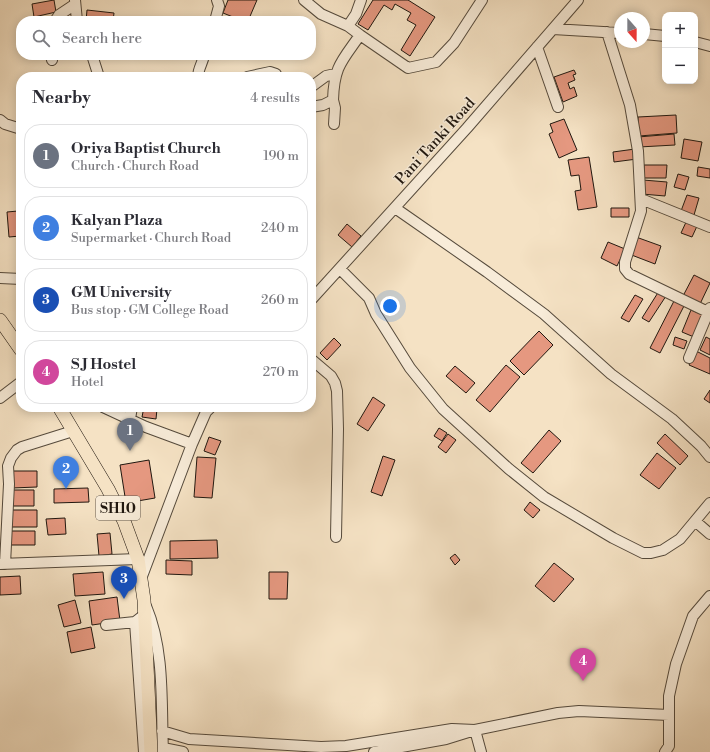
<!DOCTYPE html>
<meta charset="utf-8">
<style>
body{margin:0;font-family:"Libre Bodoni",serif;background:#f2f2f3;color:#2b2b33}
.controls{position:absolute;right:12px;top:12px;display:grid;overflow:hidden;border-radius:8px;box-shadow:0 2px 10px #0003}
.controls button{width:36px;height:36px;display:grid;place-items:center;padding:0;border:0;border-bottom:1px solid #e1e1e2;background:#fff;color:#2b2b33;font:20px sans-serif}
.compass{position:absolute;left:614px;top:12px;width:36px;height:36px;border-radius:50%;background:#fff;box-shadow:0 2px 10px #0003;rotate:159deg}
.you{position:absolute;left:390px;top:306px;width:14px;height:14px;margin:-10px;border:3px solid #fff;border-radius:50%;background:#1a73e8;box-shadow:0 0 0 6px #1a73e833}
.badge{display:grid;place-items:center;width:26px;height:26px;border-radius:50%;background:#b45309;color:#fff;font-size:13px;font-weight:700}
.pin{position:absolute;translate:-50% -33px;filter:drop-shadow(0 1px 2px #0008)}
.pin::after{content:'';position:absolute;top:21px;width:14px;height:12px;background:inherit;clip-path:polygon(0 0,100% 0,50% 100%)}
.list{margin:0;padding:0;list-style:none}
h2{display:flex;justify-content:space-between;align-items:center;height:52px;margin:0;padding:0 16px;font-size:17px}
h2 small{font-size:13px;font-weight:400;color:#7c7c81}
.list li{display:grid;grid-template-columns:26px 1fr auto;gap:12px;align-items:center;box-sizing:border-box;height:64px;margin:0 8px 8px;padding:0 8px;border:1px solid #e1e1e2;border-radius:16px}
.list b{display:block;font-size:15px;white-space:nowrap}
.list p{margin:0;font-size:13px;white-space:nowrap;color:#7c7c81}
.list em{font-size:13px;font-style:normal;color:#7c7c81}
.icon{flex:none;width:22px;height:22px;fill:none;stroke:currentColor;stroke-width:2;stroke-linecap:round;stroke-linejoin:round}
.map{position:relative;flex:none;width:710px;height:752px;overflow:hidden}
.search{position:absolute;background:#fff;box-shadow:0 2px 10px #0003;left:16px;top:16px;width:300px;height:44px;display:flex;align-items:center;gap:10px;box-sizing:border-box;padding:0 14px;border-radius:16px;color:#7c7c81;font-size:15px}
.panel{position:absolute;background:#fff;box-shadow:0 2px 10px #0003;left:16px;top:72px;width:300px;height:340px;border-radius:16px}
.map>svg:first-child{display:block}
</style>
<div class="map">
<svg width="710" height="752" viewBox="0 0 710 752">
<rect width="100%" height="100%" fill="#f5e2c4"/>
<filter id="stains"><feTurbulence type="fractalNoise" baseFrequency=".005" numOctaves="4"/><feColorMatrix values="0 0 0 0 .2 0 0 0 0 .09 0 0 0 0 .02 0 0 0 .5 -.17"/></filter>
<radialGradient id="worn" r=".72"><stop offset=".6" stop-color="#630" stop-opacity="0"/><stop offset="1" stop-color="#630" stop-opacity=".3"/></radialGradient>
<path fill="#e59880" stroke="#20170f" d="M 54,0 L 56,12 L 34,17 L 32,4 Z
M 228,0 L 257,0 L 248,21 L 243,21 L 223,13 Z
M 373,0 L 408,0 L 435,17 L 410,56 L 401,50 L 416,25 L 407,20 L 411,13 L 395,4 L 392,10 L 384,5 L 368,30 L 358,24 Z
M 87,10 L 114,13 L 113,21 L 86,21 Z
M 574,70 L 576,74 L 573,75 L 575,80 L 568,83 L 570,89 L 574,87 L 577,96 L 563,102 L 554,77 Z
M 288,73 L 303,77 L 286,77 Z
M 676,115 L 677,133 L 639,136 L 638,117 Z
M 564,119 L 577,150 L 559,158 L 549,134 L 553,132 L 550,124 Z
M 674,134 L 675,145 L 639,147 L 638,137 Z
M 684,139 L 702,142 L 698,161 L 681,158 Z
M 635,149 L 637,159 L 614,162 L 613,152 Z
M 589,157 L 597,207 L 578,210 L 575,191 L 581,190 L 579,175 L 571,176 L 568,160 Z
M 644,165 L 667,165 L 666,178 L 644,178 Z
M 698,167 L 710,169 L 710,178 L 697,176 Z
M 678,174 L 689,177 L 685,190 L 674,187 Z
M 643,180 L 667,182 L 665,196 L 642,194 Z
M 687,195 L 699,198 L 694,215 L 681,211 Z
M 611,208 L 629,208 L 629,217 L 611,217 Z
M 18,211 L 20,236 L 9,237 L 7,212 Z
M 687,220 L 698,224 L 692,237 L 681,233 Z
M 347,224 L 361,236 L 352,247 L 338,235 Z
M 636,237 L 661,246 L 655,264 L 629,254 Z
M 608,242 L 625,249 L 617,266 L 601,258 Z
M 694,275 L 710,283 L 700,304 L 683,296 Z
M 659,291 L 666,296 L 649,322 L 642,318 Z
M 635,295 L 643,299 L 629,322 L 621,318 Z
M 674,301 L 684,306 L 660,353 L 650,348 Z
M 691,310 L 703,315 L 694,337 L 682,332 Z
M 539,331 L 553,345 L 524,375 L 510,361 Z
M 675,337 L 687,341 L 684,349 L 673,345 Z
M 706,337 L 710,339 L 710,355 L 700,350 Z
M 334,338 L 341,345 L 327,360 L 320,353 Z
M 696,351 L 710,358 L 710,374 L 689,365 Z
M 506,365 L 520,377 L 490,412 L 476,400 Z
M 455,366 L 475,383 L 466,393 L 446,376 Z
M 710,390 L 710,403 L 704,399 Z
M 373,397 L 385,405 L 368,431 L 357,424 Z
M 144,407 L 157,409 L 156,419 L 142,417 Z
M 439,428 L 447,433 L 442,441 L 434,436 Z
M 549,430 L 561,441 L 533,473 L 521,463 Z
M 448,434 L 456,440 L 446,453 L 438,447 Z
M 665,434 L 688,456 L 680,465 L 657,443 Z
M 209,437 L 221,441 L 215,455 L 204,451 Z
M 657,453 L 676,468 L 659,489 L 640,475 Z
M 383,456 L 395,460 L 382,496 L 371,492 Z
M 197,457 L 216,458 L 212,498 L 194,497 Z
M 149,460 L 155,498 L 126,503 L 120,465 Z
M 11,471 L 37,471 L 37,487 L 12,488 Z
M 88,488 L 89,502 L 54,503 L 54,489 Z
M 13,490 L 34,490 L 34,506 L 13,506 Z
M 530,502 L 540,510 L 533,518 L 524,510 Z
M 10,510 L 37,510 L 37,527 L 10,527 Z
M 65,518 L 66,534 L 48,535 L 46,519 Z
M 10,531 L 35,531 L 35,545 L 10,545 Z
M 110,533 L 112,554 L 99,556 L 97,534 Z
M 217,540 L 218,558 L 170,559 L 170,541 Z
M 455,554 L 460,560 L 455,565 L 450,558 Z
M 166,560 L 192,561 L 192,575 L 166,574 Z
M 554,563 L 574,579 L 554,602 L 535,586 Z
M 103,572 L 105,594 L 75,596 L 73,574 Z
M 269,572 L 288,572 L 287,599 L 269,599 Z
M 20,576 L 21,594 L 0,595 L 0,577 Z
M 117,597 L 120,621 L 92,625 L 89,601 Z
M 75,600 L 81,623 L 64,627 L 58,605 Z
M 91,627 L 95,648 L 71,653 L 67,632 Z"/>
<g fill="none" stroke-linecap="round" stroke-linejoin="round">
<defs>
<path id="minor" d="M 75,0 L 77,21
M 304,0 L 321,14 L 348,26 L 360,35
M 55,21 L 59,15 L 74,5
M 215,21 L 219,6 L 217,0
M 348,26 L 356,14 L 361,0
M 553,29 L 620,33
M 607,32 L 630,105 L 638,151 L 641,211 L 625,262 L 625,269 L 629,274 L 710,313
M 644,34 L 665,36
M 695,42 L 710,46
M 537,47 L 558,107
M 51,55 L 52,60
M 92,55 L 99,77
M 198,77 C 198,68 203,63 204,55
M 247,77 L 270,72 L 276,74 L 277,77
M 311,87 L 326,76 L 335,74
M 333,100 L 335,108 L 334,124
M 311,107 L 323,105 L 333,100 C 334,66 342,61 360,35 L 408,68 L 436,62 L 454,43 L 482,0
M 0,120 L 5,124 L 21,129
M 641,199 L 710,227
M 395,208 L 487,272 L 544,314 L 611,374 L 672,419 L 701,446 L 710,457
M 340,269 L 369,298 L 376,314 L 410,368 L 443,409 L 509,469 L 544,497 L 613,538 L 643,553 L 651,553 L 663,550 L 680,539 L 695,521 L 710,534
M 0,278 L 21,279
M 311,300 L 467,128 L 578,0
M 689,358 L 710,308
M 311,359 L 331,376 L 335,383 L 337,391 L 338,429 L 336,537
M 0,398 L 21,382
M 103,407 L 146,427 L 192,444
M 130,419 L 132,407
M 695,521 L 710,503
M 0,564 L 138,559
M 5,564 L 9,484 L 8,466 L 11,458 L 17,450 L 22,447 L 73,431
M 141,579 L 192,444 L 206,412 L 211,407
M 146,606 C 165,651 161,704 163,752
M 106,625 L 135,622
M 475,730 L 481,752
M 162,731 L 189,739 L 321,747 L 346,746 L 452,729 L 475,730
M 163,748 L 183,752
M 144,752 L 135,622 L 144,615
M 374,752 L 446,739 L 475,730 L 558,713 L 579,711 L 669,715
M 665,752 L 669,746 L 669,696 L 676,664 L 693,616 L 710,596"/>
<path id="major" d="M 0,320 L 21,350
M 59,407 L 108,489 L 124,521 L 138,559 L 144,600 L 151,752"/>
</defs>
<use href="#minor" stroke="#554a3c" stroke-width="12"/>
<use href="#major" stroke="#20170f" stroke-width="14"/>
<use href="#minor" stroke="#f8ecd9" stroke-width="10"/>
<use href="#major" stroke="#f5e2c4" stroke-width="13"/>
</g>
<g text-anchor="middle" stroke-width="3" stroke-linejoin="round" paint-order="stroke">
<rect fill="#f8ecd9" stroke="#61574c" stroke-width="1" x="96" y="496" width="44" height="24" rx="3"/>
<g font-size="14" font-weight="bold" fill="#20170f">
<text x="118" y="513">SH10</text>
</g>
<g font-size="15" fill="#20170f" stroke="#f8ecd9">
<text transform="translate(435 141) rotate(-48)" y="5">Pani Tanki Road</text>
</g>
</g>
<rect width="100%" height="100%" filter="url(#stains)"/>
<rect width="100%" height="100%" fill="url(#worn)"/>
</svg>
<div class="controls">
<button>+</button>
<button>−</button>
</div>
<svg class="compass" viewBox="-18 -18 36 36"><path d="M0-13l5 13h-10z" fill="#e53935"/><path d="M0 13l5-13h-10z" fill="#7c7c81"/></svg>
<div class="you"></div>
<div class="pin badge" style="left:130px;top:451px;background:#6b7280">1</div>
<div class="pin badge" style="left:66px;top:489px;background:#3f7fe0">2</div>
<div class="pin badge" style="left:124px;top:599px;background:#1a4fb4">3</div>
<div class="pin badge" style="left:583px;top:681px;background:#d1479c">4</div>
<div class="search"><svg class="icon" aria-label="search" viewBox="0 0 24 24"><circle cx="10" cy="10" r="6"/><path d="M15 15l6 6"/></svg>Search here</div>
<section class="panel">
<h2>Nearby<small>4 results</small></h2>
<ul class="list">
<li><span class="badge" style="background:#6b7280">1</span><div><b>Oriya Baptist Church</b><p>Church · Church Road</p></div><em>190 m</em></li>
<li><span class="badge" style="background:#3f7fe0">2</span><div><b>Kalyan Plaza</b><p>Supermarket · Church Road</p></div><em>240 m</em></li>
<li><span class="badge" style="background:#1a4fb4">3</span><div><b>GM University</b><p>Bus stop · GM College Road</p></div><em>260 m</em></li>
<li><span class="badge" style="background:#d1479c">4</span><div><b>S J Hostel</b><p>Hotel</p></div><em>270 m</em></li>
</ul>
</section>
</div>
